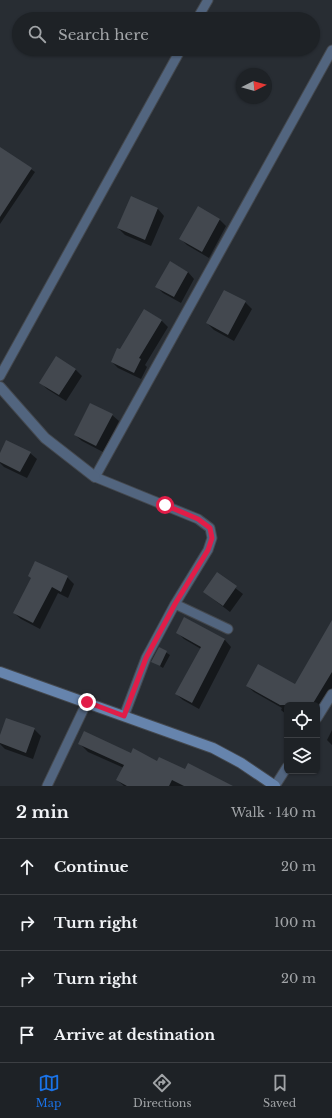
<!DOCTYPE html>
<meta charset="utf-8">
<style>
body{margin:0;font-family:"Libre Baskerville",serif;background:#2b2f32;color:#f1f3f6}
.controls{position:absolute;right:12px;bottom:12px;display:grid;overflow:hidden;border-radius:6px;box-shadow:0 1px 3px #0004}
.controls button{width:36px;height:36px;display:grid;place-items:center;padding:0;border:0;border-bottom:1px solid #3c3f43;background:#1e2226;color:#f1f3f6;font:20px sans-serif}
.compass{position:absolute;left:236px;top:68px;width:36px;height:36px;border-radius:50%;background:#1e2226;box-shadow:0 1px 3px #0004;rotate:84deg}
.stop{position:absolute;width:12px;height:12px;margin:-9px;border:3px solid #e11d48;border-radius:50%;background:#fff}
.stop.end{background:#e11d48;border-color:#fff;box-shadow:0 1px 4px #0008}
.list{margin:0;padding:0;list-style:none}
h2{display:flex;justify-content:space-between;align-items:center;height:52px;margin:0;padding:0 16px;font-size:17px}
h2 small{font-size:13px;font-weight:400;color:#a1a4a7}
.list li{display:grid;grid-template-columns:26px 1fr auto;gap:12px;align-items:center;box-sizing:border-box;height:56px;padding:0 16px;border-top:1px solid #3c3f43}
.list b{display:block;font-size:15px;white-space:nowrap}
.list em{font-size:13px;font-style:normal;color:#a1a4a7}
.icon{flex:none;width:22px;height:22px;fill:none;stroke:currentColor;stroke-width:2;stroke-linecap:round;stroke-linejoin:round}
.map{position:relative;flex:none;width:332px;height:786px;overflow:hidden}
.search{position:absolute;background:#1e2226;box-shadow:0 1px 3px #0004;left:12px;right:12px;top:12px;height:44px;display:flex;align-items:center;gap:10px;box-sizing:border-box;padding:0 14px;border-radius:22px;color:#a1a4a7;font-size:15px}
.sheet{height:276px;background:#1e2226}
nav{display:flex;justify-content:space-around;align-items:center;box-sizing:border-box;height:56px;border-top:1px solid #3c3f43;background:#1e2226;font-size:11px;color:#a1a4a7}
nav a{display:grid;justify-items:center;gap:2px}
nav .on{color:#1a73e8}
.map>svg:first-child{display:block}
</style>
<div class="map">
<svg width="332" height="786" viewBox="0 0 332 786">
<rect width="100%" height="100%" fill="#282d33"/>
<path fill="#0007" d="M 0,148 L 35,172 L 0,224 Z
M 131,198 L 158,209 L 164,216 L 151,246 L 125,235 L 118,228 Z
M 219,219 L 226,226 L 209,258 L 187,245 L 181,239 Z
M 170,262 L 188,272 L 194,279 L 181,303 L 163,293 L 157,287 Z
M 245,302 L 252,309 L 234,341 L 214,330 L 207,323 Z
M 161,320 L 168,327 L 145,365 L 147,367 L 141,379 L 118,368 L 112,362 L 120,350 Z
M 75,369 L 82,376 L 66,401 L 47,389 L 41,383 Z
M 112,415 L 119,421 L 103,452 L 82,441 L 75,435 Z
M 30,453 L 37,459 L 27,478 L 4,467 L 0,463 L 0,455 Z
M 217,574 L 243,594 L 230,612 L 204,592 Z
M 67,577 L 74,584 L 68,598 L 58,593 L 40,629 L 21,619 L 14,613 L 32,578 Z
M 185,618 L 225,640 L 231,647 L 199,709 L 183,700 L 176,694 L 201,649 L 184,639 L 177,632 Z
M 332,638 L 332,689 L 317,715 L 317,705 L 287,705 L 287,715 L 281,710 L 282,708 L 254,692 L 247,686 L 295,686 Z
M 159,648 L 170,655 L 163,668 L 152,661 Z
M 34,729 L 41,736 L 33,759 L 5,749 L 0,744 L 0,738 Z
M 332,730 L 332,745 L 327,740 Z
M 80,744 L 131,754 L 185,771 L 225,786 L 124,786 L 117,780 L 124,768 L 88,752 Z"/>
<path fill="#43484f" d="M 0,147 L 32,168 L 0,217 Z
M 131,196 L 158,208 L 145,240 L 117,228 Z
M 198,206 L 220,219 L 202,252 L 179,239 Z
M 170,261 L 188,272 L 174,297 L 155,287 Z
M 224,290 L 246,301 L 228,335 L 206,323 Z
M 144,309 L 162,320 L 139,358 L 141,359 L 134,373 L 111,362 L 117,348 L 120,349 Z
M 56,356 L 76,369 L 59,395 L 39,383 Z
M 90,403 L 113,414 L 96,446 L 74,435 Z
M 6,440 L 31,452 L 20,472 L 0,462 L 0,453 Z
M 35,561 L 68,576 L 61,592 L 52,587 L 33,623 L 13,613 L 31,578 L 28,576 Z
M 217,572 L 237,586 L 223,606 L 203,592 Z
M 184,617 L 225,639 L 192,703 L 175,694 L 201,647 L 176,633 Z
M 332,620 L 332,672 L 312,705 L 280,705 L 246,686 L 258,664 L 295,684 Z
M 159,647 L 167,651 L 160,666 L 151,662 Z
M 6,718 L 35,728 L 26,753 L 0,743 L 0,735 Z
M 84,731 L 131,753 L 133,748 L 157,761 L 159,757 L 185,769 L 188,763 L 233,786 L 184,786 L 172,780 L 169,786 L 127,786 L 116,780 L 124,765 L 78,744 Z"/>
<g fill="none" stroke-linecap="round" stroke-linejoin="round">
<defs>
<path id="lane" d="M 197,19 L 208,0
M 0,376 L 181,49
M 175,604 L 228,629
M 124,716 L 146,658 L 175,604 L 208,550 L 212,538 L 210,528 L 198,519 L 95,477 L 332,50
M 317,718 L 332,694
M 47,786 L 87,702
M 275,786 L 287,767"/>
<path id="street" d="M 0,387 L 45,438 L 95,477"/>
<path id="secondary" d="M 0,672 L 213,748 L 241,763 L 275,786"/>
</defs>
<use href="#lane" stroke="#44484e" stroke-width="11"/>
<use href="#street" stroke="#44484e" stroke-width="12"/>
<use href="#secondary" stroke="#44484e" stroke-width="12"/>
<use href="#lane" stroke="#52657f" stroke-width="9"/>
<use href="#street" stroke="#52657f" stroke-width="10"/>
<use href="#secondary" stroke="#6684ad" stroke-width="10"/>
</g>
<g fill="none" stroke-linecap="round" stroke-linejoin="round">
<path stroke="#e11d48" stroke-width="5" d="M 87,702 L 124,716 L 146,658 L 175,604 L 208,550 L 212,538 L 210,528 L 198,519 L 165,505"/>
</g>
</svg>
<div class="controls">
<button><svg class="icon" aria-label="locate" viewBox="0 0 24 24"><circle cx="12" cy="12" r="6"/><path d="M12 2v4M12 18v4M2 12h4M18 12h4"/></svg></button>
<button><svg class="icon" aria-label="layers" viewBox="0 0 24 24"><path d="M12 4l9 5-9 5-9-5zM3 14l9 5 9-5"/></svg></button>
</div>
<svg class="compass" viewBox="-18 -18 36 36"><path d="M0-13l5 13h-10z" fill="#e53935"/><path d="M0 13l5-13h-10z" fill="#a1a4a7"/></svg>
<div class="stop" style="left:165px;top:505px"></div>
<div class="stop end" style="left:87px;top:702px"></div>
<div class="search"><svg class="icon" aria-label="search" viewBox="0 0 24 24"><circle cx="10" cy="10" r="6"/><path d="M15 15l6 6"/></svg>Search here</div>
</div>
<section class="sheet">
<h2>2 min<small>Walk · 140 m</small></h2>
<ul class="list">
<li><svg class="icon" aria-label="ahead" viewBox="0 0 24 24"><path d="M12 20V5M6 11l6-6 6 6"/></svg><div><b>Continue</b></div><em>20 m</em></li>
<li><svg class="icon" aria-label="right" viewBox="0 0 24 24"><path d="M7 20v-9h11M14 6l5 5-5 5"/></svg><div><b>Turn right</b></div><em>100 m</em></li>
<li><svg class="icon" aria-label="right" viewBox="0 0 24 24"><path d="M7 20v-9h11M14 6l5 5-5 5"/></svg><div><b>Turn right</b></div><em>20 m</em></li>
<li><svg class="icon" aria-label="arrive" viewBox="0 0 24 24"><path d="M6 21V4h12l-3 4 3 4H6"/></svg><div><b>Arrive at destination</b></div></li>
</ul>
</section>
<nav>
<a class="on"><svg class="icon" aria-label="map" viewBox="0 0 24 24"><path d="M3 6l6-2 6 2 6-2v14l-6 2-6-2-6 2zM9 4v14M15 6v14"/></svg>Map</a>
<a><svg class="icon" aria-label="directions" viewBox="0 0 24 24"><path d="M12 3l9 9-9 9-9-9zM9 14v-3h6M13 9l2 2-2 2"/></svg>Directions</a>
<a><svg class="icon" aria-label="saved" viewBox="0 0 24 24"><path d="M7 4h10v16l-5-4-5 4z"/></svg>Saved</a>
</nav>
